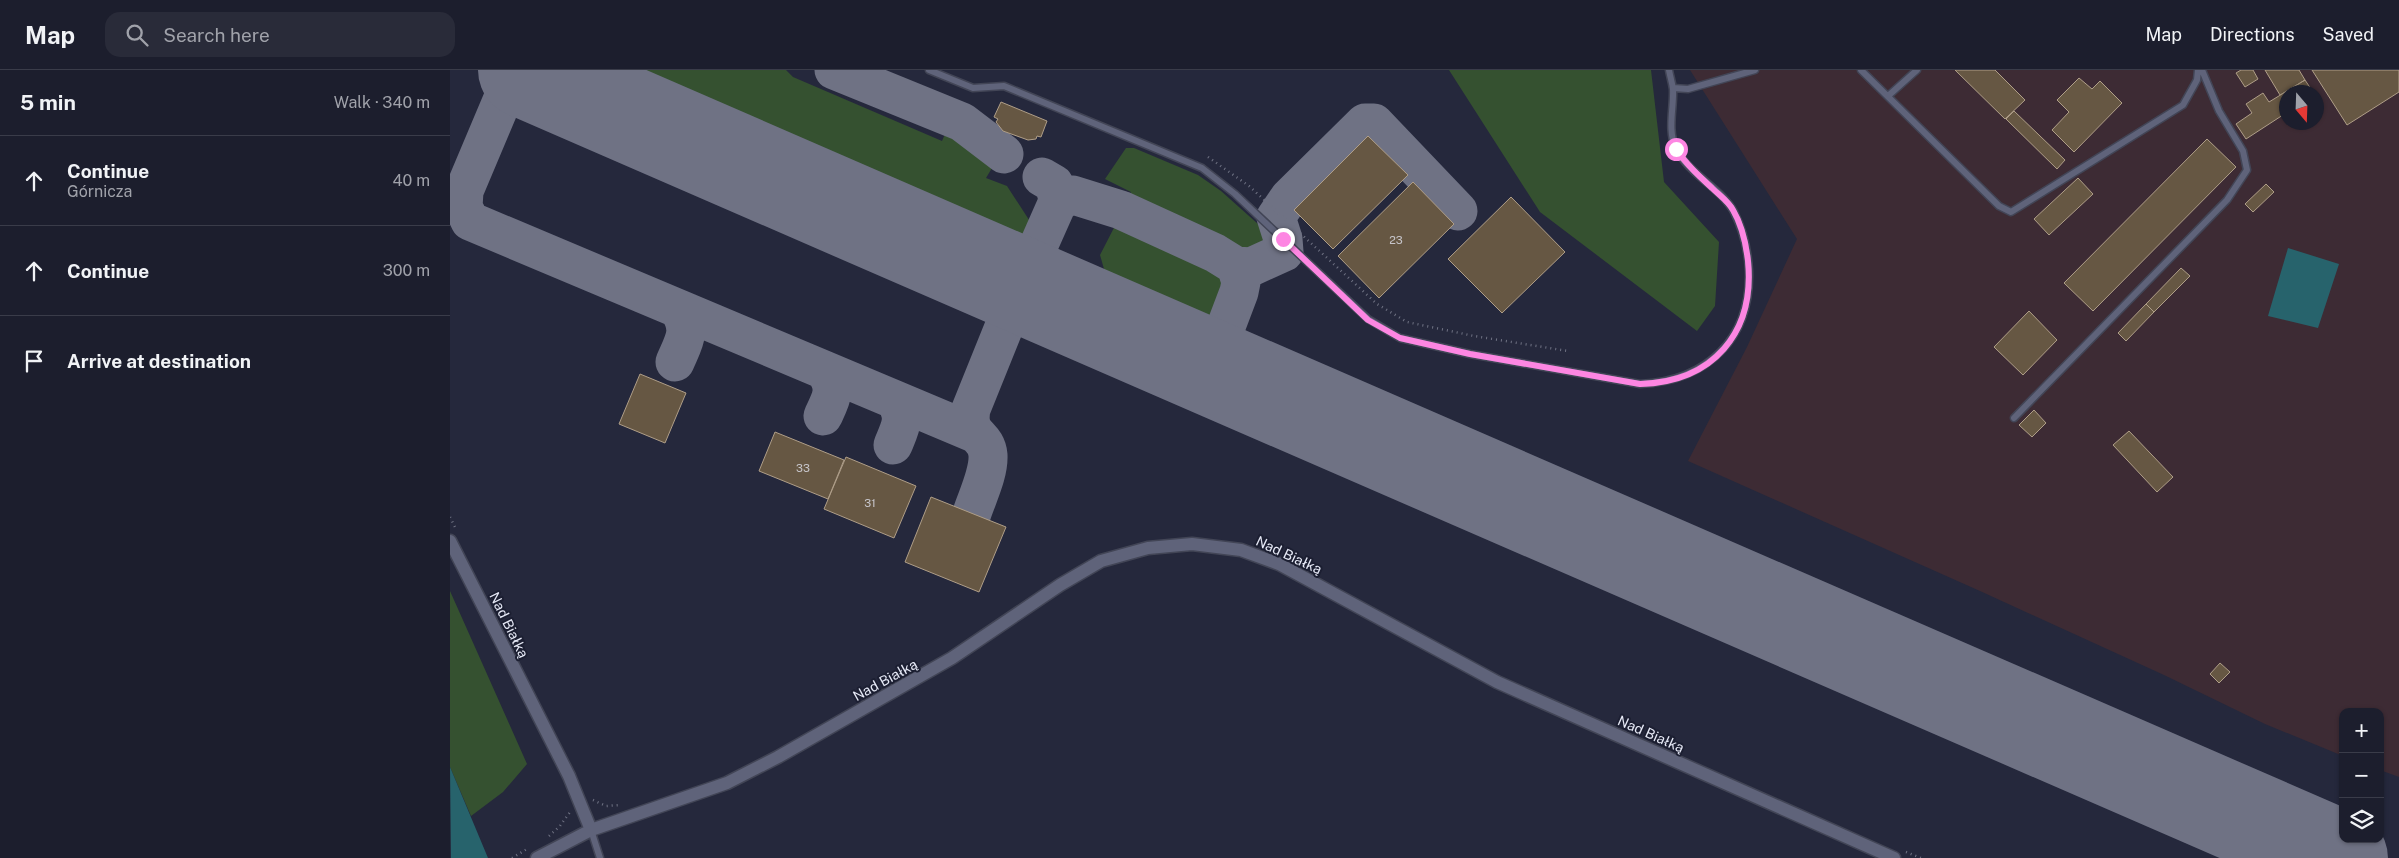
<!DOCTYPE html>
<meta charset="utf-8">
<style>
body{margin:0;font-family:"Public Sans",sans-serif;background:#292b39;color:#f1f3f6}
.controls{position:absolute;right:15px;bottom:15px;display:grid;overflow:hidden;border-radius:10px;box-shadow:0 1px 4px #0004}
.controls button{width:45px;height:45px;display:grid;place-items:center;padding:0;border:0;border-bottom:1px solid #3a3c49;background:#1c1e2d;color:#f1f3f6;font:25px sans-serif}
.compass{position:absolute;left:1829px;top:15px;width:45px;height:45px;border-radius:50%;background:#1c1e2d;box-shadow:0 1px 4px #0004;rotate:161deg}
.stop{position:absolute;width:15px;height:15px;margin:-11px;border:4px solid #fd86e2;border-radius:50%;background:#fff}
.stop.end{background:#fd86e2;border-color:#fff;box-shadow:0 1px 5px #0008}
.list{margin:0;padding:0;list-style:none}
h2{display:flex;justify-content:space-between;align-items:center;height:65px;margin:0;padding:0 20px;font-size:21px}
h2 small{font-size:16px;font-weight:400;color:#a0a2aa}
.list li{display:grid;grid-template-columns:32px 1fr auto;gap:15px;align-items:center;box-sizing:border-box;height:90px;padding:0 20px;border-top:1px solid #3a3c49}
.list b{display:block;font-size:19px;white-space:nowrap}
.list p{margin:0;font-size:16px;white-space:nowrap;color:#a0a2aa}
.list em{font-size:16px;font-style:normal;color:#a0a2aa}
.icon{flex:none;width:28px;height:28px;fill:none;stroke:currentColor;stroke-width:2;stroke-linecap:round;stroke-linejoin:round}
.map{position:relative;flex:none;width:1949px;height:788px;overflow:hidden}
header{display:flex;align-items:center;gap:30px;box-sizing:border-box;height:70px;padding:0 25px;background:#1c1e2d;border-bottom:1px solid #3a3c49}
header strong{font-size:24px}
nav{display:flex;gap:28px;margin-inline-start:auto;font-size:18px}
.search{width:350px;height:45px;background:#292b39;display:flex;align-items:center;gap:12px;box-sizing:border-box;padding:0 18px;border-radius:15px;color:#a0a2aa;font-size:19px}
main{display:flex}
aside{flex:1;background:#1c1e2d}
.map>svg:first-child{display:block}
</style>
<header>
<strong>Map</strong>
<div class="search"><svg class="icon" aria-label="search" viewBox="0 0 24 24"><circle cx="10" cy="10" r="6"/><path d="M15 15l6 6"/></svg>Search here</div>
<nav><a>Map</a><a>Directions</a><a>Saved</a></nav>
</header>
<main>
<aside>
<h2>5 min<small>Walk · 340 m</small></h2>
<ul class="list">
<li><svg class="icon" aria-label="ahead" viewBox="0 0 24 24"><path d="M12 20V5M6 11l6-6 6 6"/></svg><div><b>Continue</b><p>Górnicza</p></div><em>40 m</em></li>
<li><svg class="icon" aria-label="ahead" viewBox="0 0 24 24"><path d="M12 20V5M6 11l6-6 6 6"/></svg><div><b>Continue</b></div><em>300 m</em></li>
<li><svg class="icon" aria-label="arrive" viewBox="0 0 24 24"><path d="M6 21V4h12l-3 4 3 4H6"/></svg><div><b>Arrive at destination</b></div></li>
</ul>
</aside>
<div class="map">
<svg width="1949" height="788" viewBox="0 0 1949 788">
<rect width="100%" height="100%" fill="#25283c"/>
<path fill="#3d2b34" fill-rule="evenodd" d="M 1240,0 L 1949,0 L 1949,707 L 1930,700 L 1930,642 L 1893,642 L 1893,686 L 1815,654 L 1714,605 L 1530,521 L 1238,391 L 1297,277 L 1347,169 ZM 1836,22 L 1866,22 L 1866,52 L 1836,52 Z"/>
<path fill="#355130" d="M 175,0 L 336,0 L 343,7 L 492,71 L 496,62 L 519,72 L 542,98 L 536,108 L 557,116 L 583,156 L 583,164 L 576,168 L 568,167 Z
M 999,0 L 1201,0 L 1214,112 L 1269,172 L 1265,236 L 1247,261 L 1090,142 Z
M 676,78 L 684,78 L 748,105 L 771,121 L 826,170 L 813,184 L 798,187 L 772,179 L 673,134 L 681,122 L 655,109 Z
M 669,148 L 775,196 L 780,204 L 764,251 L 656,206 L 650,185 Z
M 0,521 L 77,694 L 53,722 L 21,746 L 0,697 Z"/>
<path fill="#27636c" d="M 1838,178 L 1889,194 L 1868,258 L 1818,246 Z
M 0,697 L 38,788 L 1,788 Z"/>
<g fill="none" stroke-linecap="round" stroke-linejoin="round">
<path stroke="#6f7284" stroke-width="39" d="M 65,0 L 14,121 L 13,137 L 20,151 L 524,363
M 384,0 L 512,52 L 554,84
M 606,136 L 612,129 L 623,125 L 671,140 L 765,183 L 786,196 L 791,212 L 789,222 L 761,296
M 786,196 L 801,197 L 834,182 L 833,169 L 826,147 L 839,128 L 915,53 L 924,53 L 1008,141
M 225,292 C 234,271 242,261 229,240
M 373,346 C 382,327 387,319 375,301
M 443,375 C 451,356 456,348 445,330
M 522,443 C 528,425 539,403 538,385 C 536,363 516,368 521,339 L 571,215 L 606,136 L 608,129 L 604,114 L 592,107"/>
<path stroke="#6f7284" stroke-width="96" d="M 76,0 L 1890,788"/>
</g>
<path fill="#665743" stroke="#af9e88" d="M 1505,0 L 1545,0 L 1575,30 L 1555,49 Z
M 1791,0 L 1803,0 L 1808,9 L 1795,17 L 1786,3 Z
M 1815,0 L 1849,0 L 1855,10 L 1830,25 Z
M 1862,0 L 1949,0 L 1949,22 L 1897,55 Z
M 1629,8 L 1642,19 L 1650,11 L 1672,33 L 1624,82 L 1602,60 L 1619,42 L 1607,30 Z
M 1855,10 L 1863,22 L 1836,22 L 1836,43 L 1796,69 L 1786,54 L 1802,43 L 1796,34 L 1813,23 L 1819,32 Z
M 551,32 L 597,51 L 591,67 L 587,66 L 586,69 L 578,70 L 553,61 L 546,52 L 548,49 L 544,47 Z
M 1564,41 L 1615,90 L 1607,99 L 1556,49 Z
M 918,66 L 958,105 L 883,179 L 844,140 Z
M 1757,69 L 1786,97 L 1643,241 L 1614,213 Z
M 1628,108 L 1643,124 L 1599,165 L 1584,149 Z
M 963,112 L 1004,154 L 929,228 L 888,186 Z
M 1816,114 L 1824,122 L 1803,142 L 1795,134 Z
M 1061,127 L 1115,182 L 1052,243 L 998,189 Z
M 1731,198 L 1740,206 L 1704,242 L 1696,234 Z
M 1696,234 L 1704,242 L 1676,271 L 1668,263 Z
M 1579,241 L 1607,270 L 1573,305 L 1544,277 Z
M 190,304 L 236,323 L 215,373 L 169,354 Z
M 1584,340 L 1596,353 L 1582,367 L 1569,355 Z
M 1679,361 L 1723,407 L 1707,422 L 1663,375 Z
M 325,362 L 394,390 L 378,429 L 309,401 Z
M 396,387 L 466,416 L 444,468 L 374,439 Z
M 481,427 L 556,457 L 529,522 L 455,492 Z
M 1770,593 L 1780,602 L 1769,613 L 1760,604 Z"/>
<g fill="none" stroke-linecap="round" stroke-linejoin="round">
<defs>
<path id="lane" d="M 479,0 L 523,18 L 554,16 L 752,98 L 785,124 L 918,249 L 950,268 L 1020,284 L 1190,314 C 1257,311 1301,269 1299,201 C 1298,181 1293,160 1284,142 C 1272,119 1239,104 1226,79 C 1217,60 1224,38 1223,19 C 1222,12 1220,6 1219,0
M 1411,0 L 1549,136 L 1561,142 L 1733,35 L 1747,10 L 1748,0
M 1223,18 L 1238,19 L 1305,0
M 1438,26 L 1467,0
M 1564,348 L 1777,130 L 1797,100 L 1793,81 L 1769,41 L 1752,0
M 141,760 L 150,788"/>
<path id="street" d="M 0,471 L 119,706 L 141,760
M 87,788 L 141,760 L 277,713 L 328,687 L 502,588 L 610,515 L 651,491 L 698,478 L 742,474 L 791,480 L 829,494 L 1047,612 L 1444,788"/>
</defs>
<use href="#lane" stroke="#424556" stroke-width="9"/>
<use href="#street" stroke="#424556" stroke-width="15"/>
<path stroke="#707384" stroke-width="2.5" stroke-dasharray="1 4" stroke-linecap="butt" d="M 758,87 L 799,116 L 927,234 L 957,252 L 1024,266 L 1118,281
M 0,447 L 6,459
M 143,730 L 156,736 L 171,735
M 99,766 L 110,756 L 120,742
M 1456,782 L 1471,788
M 62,788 L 77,779"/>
<use href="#lane" stroke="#5f637a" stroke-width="6"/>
<use href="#street" stroke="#5f637a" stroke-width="12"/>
</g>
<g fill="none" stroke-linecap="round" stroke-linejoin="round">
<path stroke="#fd86e2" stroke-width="6" d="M 833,169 L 918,250 L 950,268 L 1020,284 L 1190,314 C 1263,312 1305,263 1298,191 C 1296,174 1292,155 1283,140 C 1278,131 1269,125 1262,118 C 1249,106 1236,94 1226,79"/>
</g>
<g text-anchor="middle" stroke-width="4" stroke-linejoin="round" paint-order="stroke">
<g font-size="11" fill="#c7c5ca">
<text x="946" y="174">23</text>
<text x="353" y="402">33</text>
<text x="420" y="437">31</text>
</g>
<g font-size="14" fill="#e7eaf7" stroke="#1c1f32">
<text transform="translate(839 485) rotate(25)" y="5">Nad Białką</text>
<text transform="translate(59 555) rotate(64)" y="5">Nad Białką</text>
<text transform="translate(435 610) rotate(-29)" y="5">Nad Białką</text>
<text transform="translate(1201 664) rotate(24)" y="5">Nad Białką</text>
</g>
</g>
</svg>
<div class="controls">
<button>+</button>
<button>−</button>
<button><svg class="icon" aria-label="layers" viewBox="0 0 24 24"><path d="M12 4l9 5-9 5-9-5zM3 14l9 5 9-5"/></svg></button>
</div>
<svg class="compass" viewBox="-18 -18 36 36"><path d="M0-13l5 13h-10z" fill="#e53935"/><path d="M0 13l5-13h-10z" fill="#a0a2aa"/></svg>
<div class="stop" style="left:1226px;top:79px"></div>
<div class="stop end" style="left:833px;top:169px"></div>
</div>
</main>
